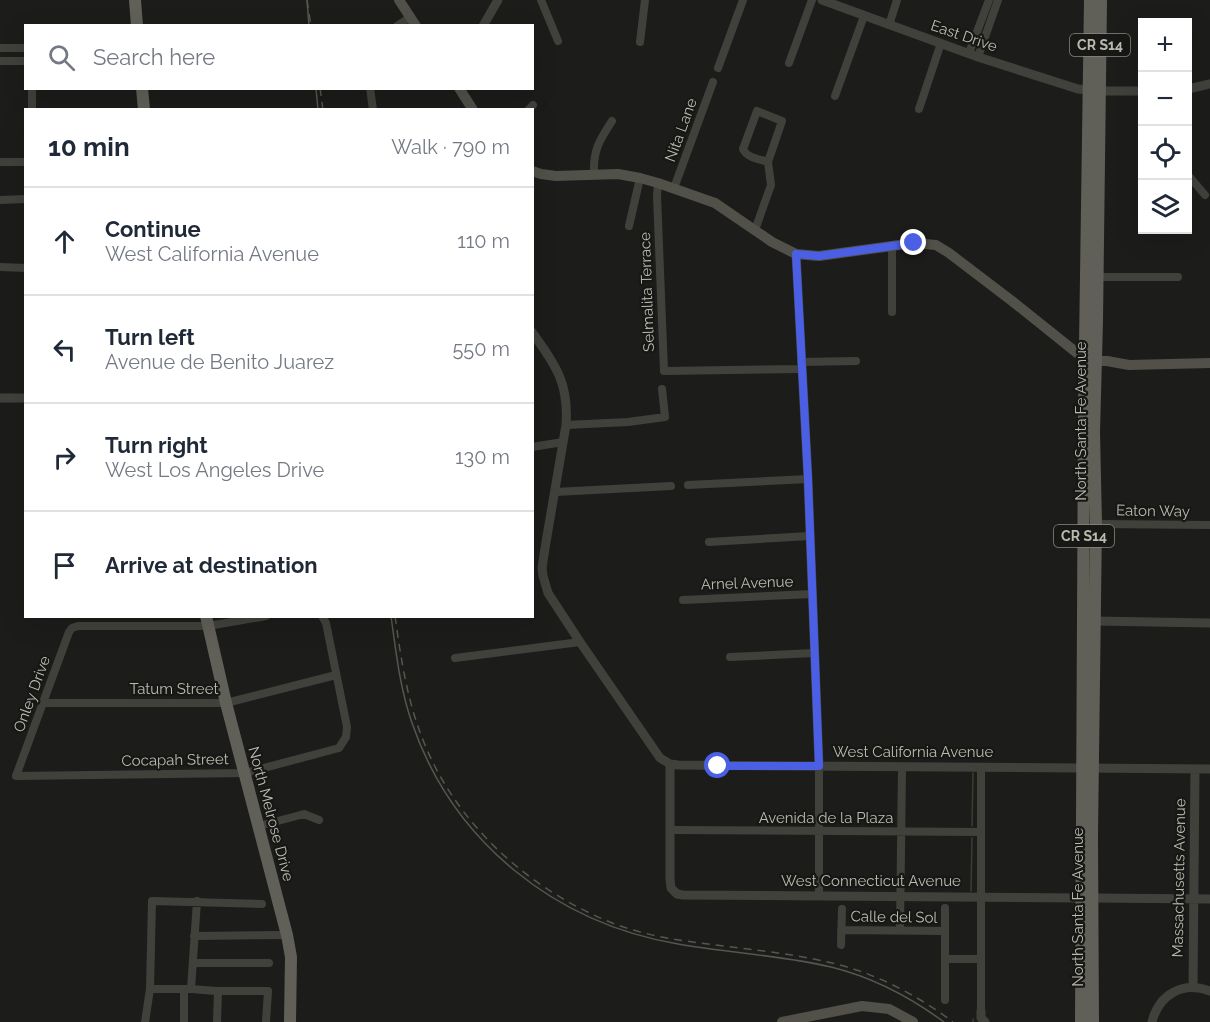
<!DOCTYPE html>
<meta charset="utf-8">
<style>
body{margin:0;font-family:Raleway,sans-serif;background:#f2f2f3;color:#1f2937}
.controls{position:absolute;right:18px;top:18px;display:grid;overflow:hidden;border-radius:0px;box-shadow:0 6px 24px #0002}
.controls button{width:54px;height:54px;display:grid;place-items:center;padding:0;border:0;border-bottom:2px solid #e0e1e3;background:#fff;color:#1f2937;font:30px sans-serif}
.stop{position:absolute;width:18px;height:18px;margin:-14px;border:4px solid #4b5fe4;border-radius:50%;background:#fff}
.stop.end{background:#4b5fe4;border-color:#fff;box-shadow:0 2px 6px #0008}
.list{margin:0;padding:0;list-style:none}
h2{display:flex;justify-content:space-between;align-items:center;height:78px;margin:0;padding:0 24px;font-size:26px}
h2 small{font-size:20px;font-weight:400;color:#747a83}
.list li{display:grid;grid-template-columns:39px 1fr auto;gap:18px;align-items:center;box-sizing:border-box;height:108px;padding:0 24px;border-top:2px solid #e0e1e3}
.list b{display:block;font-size:22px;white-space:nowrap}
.list p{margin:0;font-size:20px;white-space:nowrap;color:#747a83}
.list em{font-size:20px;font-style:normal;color:#747a83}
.icon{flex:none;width:33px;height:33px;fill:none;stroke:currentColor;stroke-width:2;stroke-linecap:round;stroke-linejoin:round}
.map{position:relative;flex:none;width:1210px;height:1022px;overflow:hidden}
.search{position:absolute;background:#fff;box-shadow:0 6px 24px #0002;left:24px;top:24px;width:510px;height:66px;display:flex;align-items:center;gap:15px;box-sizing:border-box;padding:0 21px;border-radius:0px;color:#747a83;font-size:22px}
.panel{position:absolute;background:#fff;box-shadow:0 6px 24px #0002;left:24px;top:108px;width:510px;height:510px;border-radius:0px}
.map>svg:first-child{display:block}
</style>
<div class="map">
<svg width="1210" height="1022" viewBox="0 0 1210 1022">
<rect width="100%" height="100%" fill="#1c1d1b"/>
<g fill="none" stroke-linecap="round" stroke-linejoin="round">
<path stroke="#403b31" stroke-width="1.5" d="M 972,826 L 973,773
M 971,891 L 972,838
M 973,1019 L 973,1022"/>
<path stroke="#41413c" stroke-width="8" d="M 541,0 L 558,41
M 889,25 L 897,0
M 397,26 L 410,17
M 640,42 L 645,0
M 0,48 L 26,48
M 969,53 L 989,0
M 978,57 L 998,0
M 0,61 L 26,61
M 789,63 L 812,0
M 718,68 L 743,0
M 32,88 L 32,110
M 370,88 L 373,110
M 835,96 L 864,16
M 919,109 L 941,43
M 528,110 L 533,105
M 757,111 L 782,121 L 768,162 C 759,159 747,158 743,149 Z
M 0,162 L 26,162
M 594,174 C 593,150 599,141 612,121
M 1188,175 L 1205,195
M 658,183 L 657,196 L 664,371 L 802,369
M 674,188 L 713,82
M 0,200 L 26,199
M 629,226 L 640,178
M 755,230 L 771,185 L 768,162
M 892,246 L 892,312
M 0,267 L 26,268
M 1097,277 L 1178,277
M 801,362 L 856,361
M 566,425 L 628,422 L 665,417 L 662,389
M 532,447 L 563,442
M 688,485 L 808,479
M 555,492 L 671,486
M 1096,524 L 1210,525
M 709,542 L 810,536
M 683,600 L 812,594
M 266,616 L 208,626 L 78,626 L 72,628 L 69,632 L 16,776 L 245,773 L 339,748 L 346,737 L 347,727 L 326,623 L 322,616
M 730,657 L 814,653
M 455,658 L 580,642
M 43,703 L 226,703 L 336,675
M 259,826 L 304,814 L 319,820
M 670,830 L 981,832
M 819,896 L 819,766
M 841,930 L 945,931
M 900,930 L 902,767
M 194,936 L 287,935
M 841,945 L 842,909
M 945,959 L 981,959
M 193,963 L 269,963
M 150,989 L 191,989 L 216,991 L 268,991 L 266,1022
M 191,989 L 197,901
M 945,1000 L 945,908
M 981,1011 L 981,767
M 145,1022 L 150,989 L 152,901 L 262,904
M 184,1022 L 184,989
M 217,1022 L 218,991"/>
<path stroke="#41413c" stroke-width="9" d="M 822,0 L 978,57 L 1078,89 L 1099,91 L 1142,91
M 483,26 L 498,0
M 1188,89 L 1210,84
M 796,254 L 808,479 L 819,766
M 532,332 C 556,366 569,383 566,425 L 545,548 L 542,568 L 543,576 L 548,593 L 580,642 L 660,758 L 670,764 L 678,765 L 1210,769
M 0,398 L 26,398
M 1095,621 L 1210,623
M 670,764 L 670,879 L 671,888 L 677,894 L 683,895 L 1082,898
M 1093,898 L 1210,899
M 1193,987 L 1195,769
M 981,1011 L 981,1018 L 985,1022
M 1152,1022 C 1159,994 1183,981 1210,991"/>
<path stroke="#51514a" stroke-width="10" d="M 399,0 L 416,26
M 459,88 L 473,110
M 532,171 L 541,174 L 556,176 L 618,174 L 640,178 L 658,183 L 715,203 L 772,242 L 796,254 L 819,256 L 914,243 L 936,245 L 949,253 L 1012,301 L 1077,353 L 1096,361 L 1107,361 L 1129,365 L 1210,363
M 782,1022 L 862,1006 L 889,1009 L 913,1022"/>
<path stroke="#606058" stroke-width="12" d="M 135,0 L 137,26
M 142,88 L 144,110
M 206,616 L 226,703 L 287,935 L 291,957 L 290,1022
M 1081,1022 L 1084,414 L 1090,0
M 1093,1022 L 1092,835 L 1096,524 L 1094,432 L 1097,321 L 1101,0"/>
<path stroke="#56564f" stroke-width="1.5" d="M 307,0 L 309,26
M 316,88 L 318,110
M 391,616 C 396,652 400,689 412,723 C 453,842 555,923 678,944 C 729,953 780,955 831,967 C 872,977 910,997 944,1022"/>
<path stroke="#56564f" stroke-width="1.5" stroke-dasharray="8 6" stroke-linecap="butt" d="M 307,0 L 311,26
M 320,88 L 323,110
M 395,616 C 401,659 407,700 423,740 C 455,822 525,886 605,920 C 628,930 654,936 679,940 C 730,948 782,951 832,963 C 875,973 917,995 953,1022"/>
</g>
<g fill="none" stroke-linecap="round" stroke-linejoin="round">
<path stroke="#4b5fe4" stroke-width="8" d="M 718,766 L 819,766 L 808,479 L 796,254 L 819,256 L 914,243"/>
</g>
<g text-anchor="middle" stroke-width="4.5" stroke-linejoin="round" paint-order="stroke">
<g fill="#171816" stroke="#8a8980" stroke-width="1.5">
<rect x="1070" y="34" width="60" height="22" rx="4.5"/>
<rect x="1054" y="525" width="60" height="22" rx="4.5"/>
</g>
<g font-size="14" font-weight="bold" fill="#bbbaae">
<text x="1100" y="50">CR S14</text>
<text x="1084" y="541">CR S14</text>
</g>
<g font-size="15" fill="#bbbaae" stroke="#171816">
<text transform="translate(964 36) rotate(19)" y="5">East Drive</text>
<text transform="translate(681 130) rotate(-70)" y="5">Nita Lane</text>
<text transform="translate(647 292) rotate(-92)" y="5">Selmalita Terrace</text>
<text transform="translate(1081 421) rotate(-90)" y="5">North Santa Fe Avenue</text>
<text transform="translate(1153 511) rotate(1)" y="5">Eaton Way</text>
<text transform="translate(747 583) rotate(-2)" y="5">Arnel Avenue</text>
<text x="174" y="694">Tatum Street</text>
<text transform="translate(32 694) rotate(-70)" y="5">Onley Drive</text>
<text x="913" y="757">West California Avenue</text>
<text transform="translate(175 760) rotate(-1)" y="5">Cocapah Street</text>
<text transform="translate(271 814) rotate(75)" y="5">North Melrose Drive</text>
<text x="826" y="823">Avenida de la Plaza</text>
<text transform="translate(1179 878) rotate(-89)" y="5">Massachusetts Avenue</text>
<text x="871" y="886">West Connecticut Avenue</text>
<text transform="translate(1078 907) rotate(-90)" y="5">North Santa Fe Avenue</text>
<text transform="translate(894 917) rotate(1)" y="5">Calle del Sol</text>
</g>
</g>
</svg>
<div class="controls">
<button>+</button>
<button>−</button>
<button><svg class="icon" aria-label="locate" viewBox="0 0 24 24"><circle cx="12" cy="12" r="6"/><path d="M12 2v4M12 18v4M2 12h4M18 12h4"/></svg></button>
<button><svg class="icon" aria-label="layers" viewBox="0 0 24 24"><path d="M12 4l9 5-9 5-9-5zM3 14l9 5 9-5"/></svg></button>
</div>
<div class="stop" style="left:718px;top:766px"></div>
<div class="stop end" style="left:914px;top:243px"></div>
<div class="search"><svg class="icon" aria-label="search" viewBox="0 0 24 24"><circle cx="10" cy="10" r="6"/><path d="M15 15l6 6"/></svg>Search here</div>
<section class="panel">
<h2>10 min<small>Walk · 790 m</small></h2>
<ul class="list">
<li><svg class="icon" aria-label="ahead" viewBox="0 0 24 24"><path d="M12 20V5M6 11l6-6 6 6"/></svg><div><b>Continue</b><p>West California Avenue</p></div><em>110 m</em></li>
<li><svg class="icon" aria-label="left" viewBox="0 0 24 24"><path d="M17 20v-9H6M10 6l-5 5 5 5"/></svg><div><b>Turn left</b><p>Avenue de Benito Juarez</p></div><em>550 m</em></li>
<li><svg class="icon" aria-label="right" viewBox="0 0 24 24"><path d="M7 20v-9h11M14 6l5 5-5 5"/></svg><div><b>Turn right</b><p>West Los Angeles Drive</p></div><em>130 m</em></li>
<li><svg class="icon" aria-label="arrive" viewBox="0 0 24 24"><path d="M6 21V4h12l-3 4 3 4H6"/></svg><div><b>Arrive at destination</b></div></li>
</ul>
</section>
</div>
